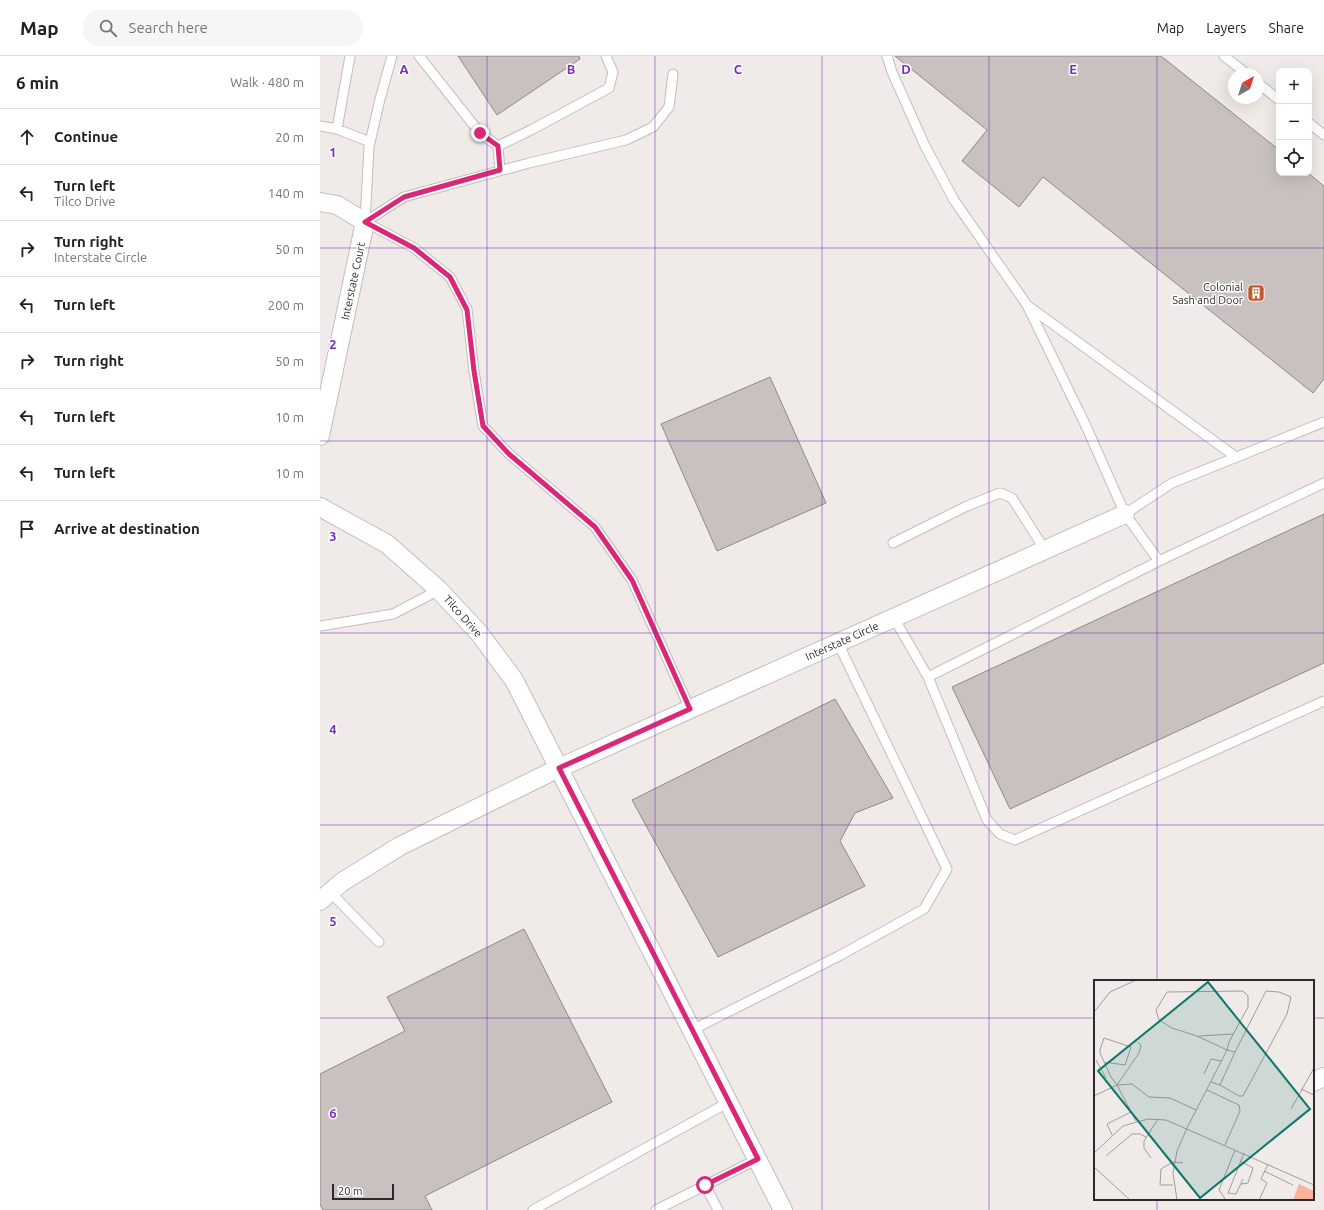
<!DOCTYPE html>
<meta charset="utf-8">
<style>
body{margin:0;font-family:Ubuntu,sans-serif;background:#f6f6f6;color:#202124}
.controls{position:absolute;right:12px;top:12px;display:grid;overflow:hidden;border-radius:8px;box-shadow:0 4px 16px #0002}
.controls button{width:36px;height:36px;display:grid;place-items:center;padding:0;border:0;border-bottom:1px solid #e0e0e0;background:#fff;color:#202124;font:20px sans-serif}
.compass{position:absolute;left:908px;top:12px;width:36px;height:36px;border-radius:50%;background:#fff;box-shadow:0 4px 16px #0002;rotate:39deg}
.scale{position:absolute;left:12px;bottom:10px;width:62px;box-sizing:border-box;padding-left:4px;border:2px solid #2c2a29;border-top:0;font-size:11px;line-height:14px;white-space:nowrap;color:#2c2a29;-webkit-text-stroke:3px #fff;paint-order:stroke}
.stop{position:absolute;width:12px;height:12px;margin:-9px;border:3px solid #db2777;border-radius:50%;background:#fff}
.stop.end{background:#db2777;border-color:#fff;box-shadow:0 1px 4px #0008}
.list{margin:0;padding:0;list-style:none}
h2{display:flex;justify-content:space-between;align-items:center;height:52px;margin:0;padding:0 16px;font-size:17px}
h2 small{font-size:13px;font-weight:400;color:#757577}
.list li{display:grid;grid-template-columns:26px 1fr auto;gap:12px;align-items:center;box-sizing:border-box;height:56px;padding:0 16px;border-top:1px solid #e0e0e0}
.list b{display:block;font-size:15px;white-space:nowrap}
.list p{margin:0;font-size:13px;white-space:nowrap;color:#757577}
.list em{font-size:13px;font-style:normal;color:#757577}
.icon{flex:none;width:22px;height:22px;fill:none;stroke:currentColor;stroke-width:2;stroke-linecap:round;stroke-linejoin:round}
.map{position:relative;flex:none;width:1004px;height:1154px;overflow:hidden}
header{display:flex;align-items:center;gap:24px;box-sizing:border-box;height:56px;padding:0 20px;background:#fff;border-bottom:1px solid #e0e0e0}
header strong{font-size:19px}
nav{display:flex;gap:22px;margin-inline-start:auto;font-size:14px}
.search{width:280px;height:36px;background:#f6f6f6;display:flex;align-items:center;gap:10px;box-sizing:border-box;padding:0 14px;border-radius:16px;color:#757577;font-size:15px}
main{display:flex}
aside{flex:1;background:#fff}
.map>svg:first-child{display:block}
</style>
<header>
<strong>Map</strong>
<div class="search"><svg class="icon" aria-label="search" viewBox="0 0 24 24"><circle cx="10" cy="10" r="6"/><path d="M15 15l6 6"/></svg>Search here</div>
<nav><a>Map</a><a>Layers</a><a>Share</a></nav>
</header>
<main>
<aside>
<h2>6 min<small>Walk · 480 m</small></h2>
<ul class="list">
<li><svg class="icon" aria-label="ahead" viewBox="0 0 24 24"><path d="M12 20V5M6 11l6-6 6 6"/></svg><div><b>Continue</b></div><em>20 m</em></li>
<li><svg class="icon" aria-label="left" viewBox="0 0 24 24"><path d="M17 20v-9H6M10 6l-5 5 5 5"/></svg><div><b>Turn left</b><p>Tilco Drive</p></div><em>140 m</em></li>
<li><svg class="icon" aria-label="right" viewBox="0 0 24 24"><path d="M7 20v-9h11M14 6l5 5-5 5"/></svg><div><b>Turn right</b><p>Interstate Circle</p></div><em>50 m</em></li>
<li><svg class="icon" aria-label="left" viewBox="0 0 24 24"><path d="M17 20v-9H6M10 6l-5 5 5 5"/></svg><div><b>Turn left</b></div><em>200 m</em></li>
<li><svg class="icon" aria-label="right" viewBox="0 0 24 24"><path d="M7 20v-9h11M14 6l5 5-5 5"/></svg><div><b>Turn right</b></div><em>50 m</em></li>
<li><svg class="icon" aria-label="left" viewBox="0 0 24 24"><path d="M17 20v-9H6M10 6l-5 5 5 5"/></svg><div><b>Turn left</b></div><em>10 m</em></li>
<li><svg class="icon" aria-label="left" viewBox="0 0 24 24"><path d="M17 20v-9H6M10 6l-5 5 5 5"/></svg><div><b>Turn left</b></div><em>10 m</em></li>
<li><svg class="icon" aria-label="arrive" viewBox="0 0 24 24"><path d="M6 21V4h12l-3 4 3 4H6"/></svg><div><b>Arrive at destination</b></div></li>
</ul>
</aside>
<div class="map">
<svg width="1004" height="1154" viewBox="0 0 1004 1154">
<rect width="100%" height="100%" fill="#f0eae8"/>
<path fill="#c8c1bf" stroke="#8f8987" d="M 138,0 L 259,0 L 260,3 L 177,59 Z
M 575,0 L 841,0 L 959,94 L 959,117 L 988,117 L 1004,130 L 1004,323 L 993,337 L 723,121 L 699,151 L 642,105 L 667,74 Z
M 450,321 L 506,447 L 397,495 L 341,368 Z
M 1004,458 L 1004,607 L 690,753 L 632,631 Z
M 515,643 L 573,742 L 535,757 L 520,785 L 545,830 L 398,901 L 312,744 Z
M 204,873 L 292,1046 L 105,1140 L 112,1154 L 3,1154 L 0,1148 L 0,1018 L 85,975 L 67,941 Z"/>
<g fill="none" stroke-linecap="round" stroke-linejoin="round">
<defs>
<path id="service" d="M 99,0 L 160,77 L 178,90 L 213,73 L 289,32 L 293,16 L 286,0
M 567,0 L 572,16 L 605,90 L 634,144 L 707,249 L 766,370 L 805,458 L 839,505 L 608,621 L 574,562
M 904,0 L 927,18
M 938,27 L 959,44
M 989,67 L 1004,79
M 0,70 L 17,73 L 50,86
M 17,73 L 30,0
M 178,90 L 180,114
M 45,166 L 94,192 L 130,221 L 147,253 L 154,315 L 163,370 L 189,398 L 275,471 L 312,524 L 370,653
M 45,166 L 84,141 L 209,107 L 306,84 L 333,71 L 349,51 L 353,18
M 45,166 L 49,91 L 60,43 L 72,0
M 708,250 L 916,401
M 805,458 L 852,427 L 1004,366
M 573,487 L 647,450 L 680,437 L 692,442 L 725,494
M 839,505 L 1004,427
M 0,570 L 73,558 L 119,534
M 608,621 L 667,764 L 680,778 L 695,784 L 1004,645
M 9,835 L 59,886
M 372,974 L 519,900 L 604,853 L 627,813 L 518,587
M 385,1129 L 398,1154
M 213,1154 L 409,1046
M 336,1154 L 438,1103"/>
<path id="minor" d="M 0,146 L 17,149 L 45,166 L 0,380
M 0,451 L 67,488 L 119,534 L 159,577 L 194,624 L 463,1154
M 0,845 L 22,826 L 80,790 L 239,712 L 805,458
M 993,1026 L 1004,1021"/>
</defs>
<use href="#service" stroke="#c3bdbb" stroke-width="11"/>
<use href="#minor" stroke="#c3bdbb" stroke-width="20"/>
<use href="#service" stroke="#fff" stroke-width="9"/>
<use href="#minor" stroke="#fff" stroke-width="18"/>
</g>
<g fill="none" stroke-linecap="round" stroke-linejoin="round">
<path stroke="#db2777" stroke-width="5" d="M 160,77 L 178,90 L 180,114 L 84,141 L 45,166 L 94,192 L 130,221 L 147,254 L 154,315 L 163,370 L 189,398 L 275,471 L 312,524 L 370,653 L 239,712 L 438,1103 L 385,1129"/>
</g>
<path fill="none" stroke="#7b2cbf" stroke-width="1" stroke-opacity="0.55" d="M 167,0 L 167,1154M 335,0 L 335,1154M 502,0 L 502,1154M 669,0 L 669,1154M 837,0 L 837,925M 0,192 L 1004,192M 0,385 L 1004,385M 0,577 L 1004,577M 0,769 L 1004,769M 0,962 L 775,962M 993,962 L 1004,962M 837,1143 L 837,1154"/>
<defs>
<symbol id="building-square" viewBox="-11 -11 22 22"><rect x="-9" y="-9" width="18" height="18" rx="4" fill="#c15a2e" stroke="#fff"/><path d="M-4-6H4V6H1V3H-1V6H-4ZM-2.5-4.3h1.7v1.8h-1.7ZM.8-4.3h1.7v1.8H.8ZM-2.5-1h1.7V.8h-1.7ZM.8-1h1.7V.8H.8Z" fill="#fff"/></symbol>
</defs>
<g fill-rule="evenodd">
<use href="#building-square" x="926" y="227" width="20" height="20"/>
</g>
<g text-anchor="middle" stroke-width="3" stroke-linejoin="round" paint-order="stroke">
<g font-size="11" fill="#2c2a29" stroke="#fff">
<text transform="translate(33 225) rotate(-78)" y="4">Interstate Court</text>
<text transform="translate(143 560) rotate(48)" y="4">Tilco Drive</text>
<text transform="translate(522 585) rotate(-24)" y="4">Interstate Circle</text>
</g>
<g font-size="11" fill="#2c2a29" stroke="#fff" text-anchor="end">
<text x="923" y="235">Colonial<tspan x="923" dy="13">Sash and Door</tspan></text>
</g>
</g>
<g transform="translate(774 924)">
<rect width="220" height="220" fill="#f0eae8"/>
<path d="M 205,204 L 220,211 L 220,220 L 199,220 Z" fill="#f8b49a"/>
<path fill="none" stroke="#a29d9c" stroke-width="1" d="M 0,32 L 16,12 L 42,0M 105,56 L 140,54M 2,80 L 12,98M 10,82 L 31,85 L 37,67 L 10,58 L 6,70 L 6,73 L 17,97 L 23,105M 110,94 L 117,79 L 127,81M 23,105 L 38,104 L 55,117 L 76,118 L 102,130M 23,105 L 45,73 L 47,66 L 44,62M 126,105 L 145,116 L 149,116 L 193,34 L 197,17 L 185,12 L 172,11 L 141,72M 207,109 L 220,115M 113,110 L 145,125 L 146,131 L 131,165M 0,116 L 23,105 L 42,141M 197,129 L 220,88M 18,155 L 13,144 L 37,132M 0,173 L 29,146 L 54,139 L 72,140 L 220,205M 12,176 L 38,154 L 46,154 L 52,157M 57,178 L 50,168 L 50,161 L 64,139M 146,181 L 159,188 L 154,203 L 147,204M 0,187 L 36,220M 170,191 L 199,205M 149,199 L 142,214 L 134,213 L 150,173M 79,205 L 66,205 L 67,189 L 79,182 L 89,183M 83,220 L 79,193 L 83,171 L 93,148 L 133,70 L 135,62 L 154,27 L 154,16 L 149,11 L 73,12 L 62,30 L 65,40 L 78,48 L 103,56 L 133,70 L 141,72 L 126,105 L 117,102M 132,220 L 125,210 L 141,170M 165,220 L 173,203 L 167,199 L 174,184"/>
<path fill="#0f766e" fill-opacity="0.15" stroke="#0f766e" stroke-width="2" d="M 114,2 L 216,129 L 106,218 L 4,91 Z"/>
<rect width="220" height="220" fill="none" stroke="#2c2a29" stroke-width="2"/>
</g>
<g font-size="13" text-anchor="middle" font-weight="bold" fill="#7b2cbf" stroke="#fff" stroke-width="3" stroke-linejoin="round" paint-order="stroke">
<text x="84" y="18">A</text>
<text x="251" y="18">B</text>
<text x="418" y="18">C</text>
<text x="586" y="18">D</text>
<text x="753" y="18">E</text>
<text x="13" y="101">1</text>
<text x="13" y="293">2</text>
<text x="13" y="485">3</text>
<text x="13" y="678">4</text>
<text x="13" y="870">5</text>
<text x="13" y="1062">6</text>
</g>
</svg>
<div class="controls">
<button>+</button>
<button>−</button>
<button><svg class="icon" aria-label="locate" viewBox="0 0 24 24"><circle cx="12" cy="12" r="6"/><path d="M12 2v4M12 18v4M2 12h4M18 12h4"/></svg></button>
</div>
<svg class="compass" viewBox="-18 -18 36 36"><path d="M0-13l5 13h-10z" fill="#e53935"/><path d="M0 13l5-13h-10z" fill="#757577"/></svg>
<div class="scale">20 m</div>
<div class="stop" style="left:385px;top:1129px"></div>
<div class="stop end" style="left:160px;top:77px"></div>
</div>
</main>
